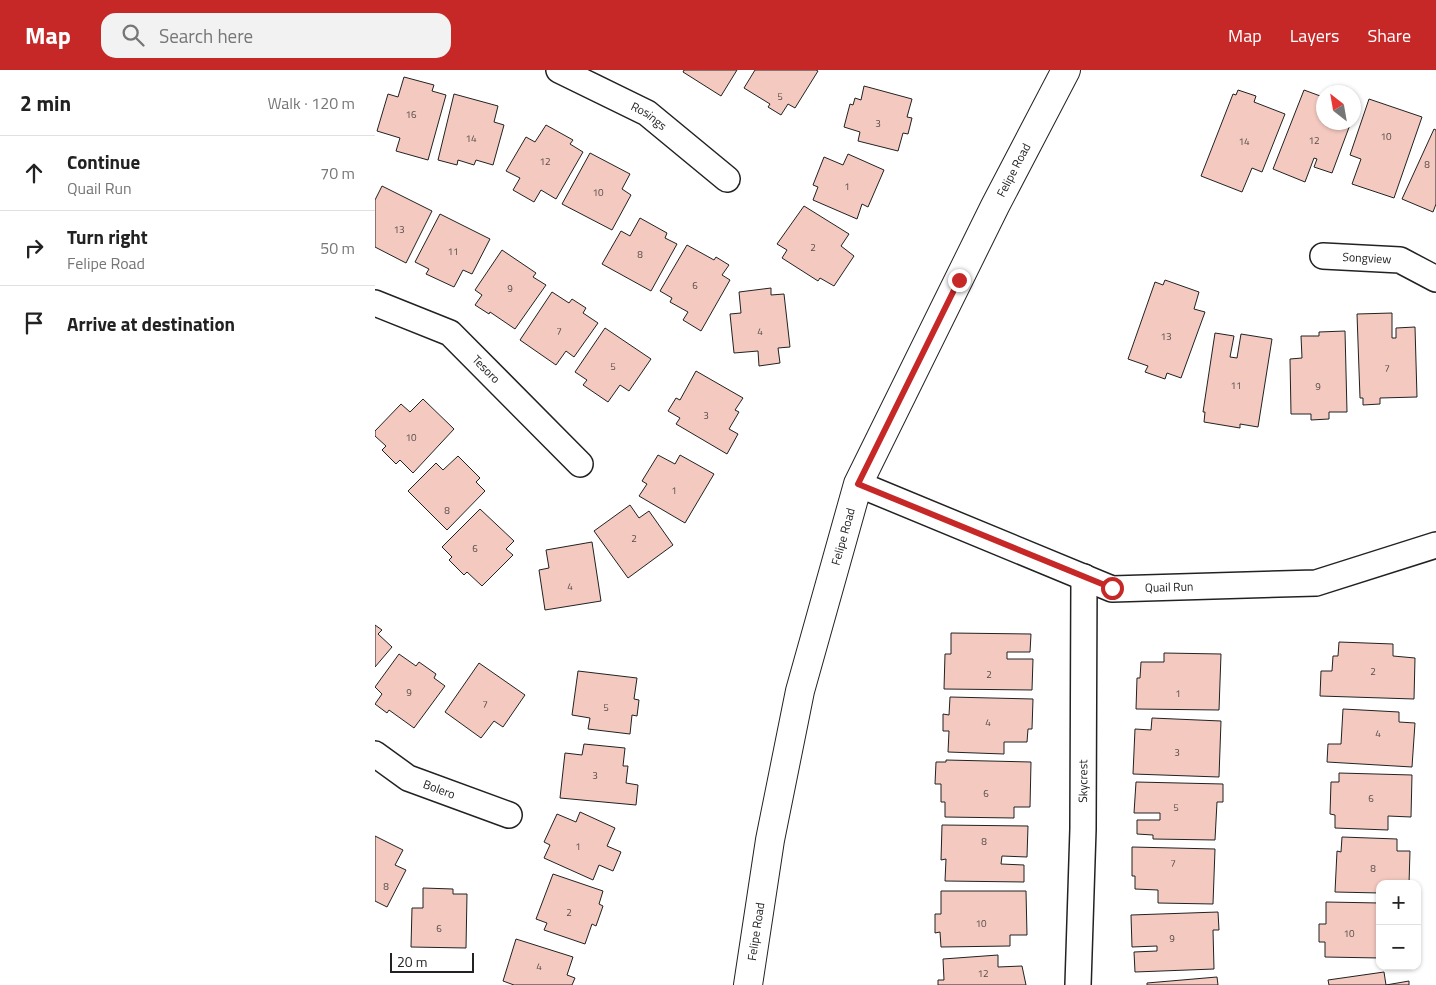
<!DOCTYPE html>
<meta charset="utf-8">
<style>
body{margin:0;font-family:"Titillium Web",sans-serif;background:#f2f2f2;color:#222}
.controls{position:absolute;right:15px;bottom:15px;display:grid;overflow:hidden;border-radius:10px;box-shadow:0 1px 4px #0004}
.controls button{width:45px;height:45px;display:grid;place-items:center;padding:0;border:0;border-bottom:1px solid #e0e0e0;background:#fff;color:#222;font:25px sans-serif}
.compass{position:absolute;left:941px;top:15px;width:45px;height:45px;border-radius:50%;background:#fff;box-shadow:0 1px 4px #0004;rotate:329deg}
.scale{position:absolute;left:15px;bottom:12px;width:84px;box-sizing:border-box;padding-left:5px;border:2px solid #222;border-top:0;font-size:14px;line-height:18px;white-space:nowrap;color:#222;-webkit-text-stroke:4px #fff;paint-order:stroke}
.stop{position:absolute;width:15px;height:15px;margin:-11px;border:4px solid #c62828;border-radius:50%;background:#fff}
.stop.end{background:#c62828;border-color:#fff;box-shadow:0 1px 5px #0008}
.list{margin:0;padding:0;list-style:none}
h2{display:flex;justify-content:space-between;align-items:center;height:65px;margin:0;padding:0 20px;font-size:21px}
h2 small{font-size:16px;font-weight:400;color:#767676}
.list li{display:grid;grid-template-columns:32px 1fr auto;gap:15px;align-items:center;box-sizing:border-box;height:75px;padding:0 20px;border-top:1px solid #e0e0e0}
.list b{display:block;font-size:19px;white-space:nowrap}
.list p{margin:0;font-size:16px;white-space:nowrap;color:#767676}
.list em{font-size:16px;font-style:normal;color:#767676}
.icon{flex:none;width:28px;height:28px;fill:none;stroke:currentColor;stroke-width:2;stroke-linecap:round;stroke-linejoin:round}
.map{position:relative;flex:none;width:1061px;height:915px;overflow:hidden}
header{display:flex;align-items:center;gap:30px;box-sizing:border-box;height:70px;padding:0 25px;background:#c62828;color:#fff}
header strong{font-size:24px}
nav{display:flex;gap:28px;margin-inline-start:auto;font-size:18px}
.search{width:350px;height:45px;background:#f2f2f2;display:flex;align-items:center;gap:12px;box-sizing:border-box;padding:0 18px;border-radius:15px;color:#767676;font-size:19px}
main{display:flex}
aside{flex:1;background:#fff}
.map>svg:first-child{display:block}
</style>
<header>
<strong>Map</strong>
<div class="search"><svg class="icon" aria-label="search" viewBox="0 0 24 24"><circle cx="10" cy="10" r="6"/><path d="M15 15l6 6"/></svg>Search here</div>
<nav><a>Map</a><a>Layers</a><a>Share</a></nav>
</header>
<main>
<aside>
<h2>2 min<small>Walk · 120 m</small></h2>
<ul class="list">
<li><svg class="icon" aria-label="ahead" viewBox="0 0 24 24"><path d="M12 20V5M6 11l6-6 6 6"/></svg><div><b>Continue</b><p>Quail Run</p></div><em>70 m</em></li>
<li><svg class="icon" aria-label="right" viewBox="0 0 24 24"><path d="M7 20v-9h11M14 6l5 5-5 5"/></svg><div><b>Turn right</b><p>Felipe Road</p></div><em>50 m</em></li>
<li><svg class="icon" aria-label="arrive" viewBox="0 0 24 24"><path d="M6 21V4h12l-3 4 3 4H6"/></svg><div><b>Arrive at destination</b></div></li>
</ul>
</aside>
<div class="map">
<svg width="1061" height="915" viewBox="0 0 1061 915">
<rect width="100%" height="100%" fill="#fff"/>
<path fill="#f3c9c0" stroke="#222" d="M 309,0 L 362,0 L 346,26 L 308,2 Z
M 380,0 L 441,0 L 443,1 L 420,38 L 413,34 L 406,45 L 393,37 L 395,34 L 369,18 Z
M 29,7 L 59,15 L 57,21 L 71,25 L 53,90 L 21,81 L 25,68 L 2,61 L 13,24 L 23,27 Z
M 489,16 L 537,29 L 532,47 L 537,48 L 533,64 L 528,63 L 523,81 L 483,71 L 485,62 L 469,57 L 475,34 L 478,35 L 480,28 L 486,30 Z
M 863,20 L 881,26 L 879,32 L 910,44 L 887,102 L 877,98 L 867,122 L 826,106 L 858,24 L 861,25 Z
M 929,20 L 948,27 L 948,52 L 976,52 L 957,103 L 939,97 L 942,89 L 939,88 L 930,112 L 898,99 Z
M 79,24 L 123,36 L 119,52 L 129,55 L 118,95 L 101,90 L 99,95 L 83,90 L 82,95 L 63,90 Z
M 994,29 L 1047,47 L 1019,128 L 977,114 L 986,89 L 975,85 Z
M 171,55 L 198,70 L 195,74 L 208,82 L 181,129 L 166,120 L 159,132 L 138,120 L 145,108 L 131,101 L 151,67 L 160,72 Z
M 1059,59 L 1061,60 L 1061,134 L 1058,142 L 1027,129 Z
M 215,83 L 255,104 L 247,119 L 256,125 L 237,160 L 187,134 Z
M 473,84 L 509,100 L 493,137 L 487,134 L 482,149 L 438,130 L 443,117 L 438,115 L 449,87 L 468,95 Z
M 7,116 L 57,141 L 31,193 L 0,177 L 0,130 Z
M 429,136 L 474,164 L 466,176 L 479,186 L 459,216 L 445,208 L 443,211 L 407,188 L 412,180 L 402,174 Z
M 65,144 L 115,169 L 97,204 L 88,200 L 79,217 L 51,204 L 54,199 L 40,192 Z
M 265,148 L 292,163 L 290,168 L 302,174 L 276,221 L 227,194 L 246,161 L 255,166 Z
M 312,175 L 339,190 L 341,187 L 354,195 L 347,205 L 355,210 L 326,261 L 308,250 L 313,242 L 295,232 L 297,228 L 285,221 Z
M 127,180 L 161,203 L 158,207 L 171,215 L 140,259 L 115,242 L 114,244 L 100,235 L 107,225 L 100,220 Z
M 790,210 L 824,222 L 819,239 L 830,242 L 806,308 L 792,303 L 790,309 L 770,302 L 773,296 L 753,289 L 780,212 L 788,215 Z
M 396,218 L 396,225 L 409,224 L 415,277 L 403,278 L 405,293 L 384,296 L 383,281 L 359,283 L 355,244 L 366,243 L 364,222 Z
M 177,222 L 194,233 L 197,229 L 211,238 L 208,243 L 223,253 L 199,287 L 191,281 L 181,295 L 145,270 Z
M 1017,243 L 1017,268 L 1021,268 L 1021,258 L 1040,257 L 1042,327 L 1005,328 L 1005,334 L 988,335 L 988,328 L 985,328 L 982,244 Z
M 230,258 L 276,289 L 254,321 L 245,315 L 233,332 L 208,315 L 212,310 L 200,302 Z
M 970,261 L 972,342 L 954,342 L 954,349 L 936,350 L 936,344 L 916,344 L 915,289 L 927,288 L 926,266 L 944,266 L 944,262 Z
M 840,263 L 859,266 L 855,287 L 862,288 L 866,264 L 897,269 L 883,357 L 865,354 L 865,358 L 829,352 L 830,342 L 828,342 Z
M 321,301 L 368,328 L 360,340 L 364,342 L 354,359 L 363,364 L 352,384 L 301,354 L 305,348 L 293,341 L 301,328 L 305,330 Z
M 48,329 L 79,359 L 38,403 L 25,390 L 21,394 L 7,380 L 11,376 L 0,366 L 0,361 L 26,334 L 35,342 Z
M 283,385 L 300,394 L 305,385 L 339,404 L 310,453 L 264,426 L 272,414 L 267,411 Z
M 83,386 L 105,408 L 101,412 L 110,421 L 72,460 L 33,421 L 61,393 L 68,400 Z
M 255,435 L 264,448 L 274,441 L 298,475 L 253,508 L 219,461 Z
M 105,439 L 139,471 L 131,479 L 138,485 L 107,516 L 92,502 L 89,505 L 74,490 L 77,487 L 67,477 Z
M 217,472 L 226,531 L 170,540 L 164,500 L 174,498 L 171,480 Z
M 0,555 L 7,560 L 3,564 L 17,577 L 0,597 Z
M 576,563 L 656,564 L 655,582 L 632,582 L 632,589 L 658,589 L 657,620 L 569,619 L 570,584 L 576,584 Z
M 964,572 L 1018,574 L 1018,586 L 1040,588 L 1039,629 L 945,626 L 946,601 L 957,601 L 958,586 L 963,586 Z
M 789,583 L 846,584 L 844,640 L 761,639 L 762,608 L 765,608 L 766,592 L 789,592 Z
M 24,584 L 41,596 L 44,592 L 61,604 L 59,608 L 70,616 L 39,658 L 14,640 L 12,643 L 0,634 L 7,624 L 0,617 Z
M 104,593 L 150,625 L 128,657 L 119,651 L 106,668 L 70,642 Z
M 203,601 L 262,608 L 259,629 L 264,630 L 262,646 L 257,645 L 255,664 L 213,659 L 215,648 L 197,645 Z
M 575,627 L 658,629 L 657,659 L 653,659 L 652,672 L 629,672 L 629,684 L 573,682 L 574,661 L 568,661 L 568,644 L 574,645 Z
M 968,639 L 1024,642 L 1024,652 L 1040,653 L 1037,697 L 952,692 L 953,674 L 966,674 Z
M 777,648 L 846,651 L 844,707 L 758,704 L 760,659 L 776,660 Z
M 209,674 L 250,678 L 248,696 L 253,696 L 251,713 L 263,715 L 261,735 L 185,728 L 190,683 L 207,685 Z
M 571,690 L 656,692 L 655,737 L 639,737 L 639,748 L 570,747 L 570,732 L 566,732 L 566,714 L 560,714 L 561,692 L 571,692 Z
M 964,703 L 1037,705 L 1036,747 L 1013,746 L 1013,760 L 960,758 L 960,745 L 955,744 L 956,712 L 964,712 Z
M 761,712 L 848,714 L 848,732 L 842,732 L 840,770 L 778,769 L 778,765 L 762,764 L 762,750 L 785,750 L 785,743 L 759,743 Z
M 205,742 L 240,758 L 232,776 L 246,782 L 238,801 L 224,795 L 218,810 L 169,788 L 175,775 L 169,772 L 182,744 L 201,752 Z
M 567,755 L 653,756 L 652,787 L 627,786 L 626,794 L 649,795 L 649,812 L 570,811 L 571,789 L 566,790 Z
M 0,766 L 28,780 L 20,795 L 31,800 L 12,837 L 0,831 Z
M 967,767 L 1022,769 L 1022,781 L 1035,781 L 1034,814 L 1005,814 L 1005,823 L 960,822 L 962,781 L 966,782 Z
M 757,777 L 840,779 L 838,834 L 783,833 L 783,820 L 760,819 L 760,806 L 757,806 Z
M 178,804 L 228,821 L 224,834 L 228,836 L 221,856 L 217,854 L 210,874 L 169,860 L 172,853 L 161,849 Z
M 48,818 L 78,819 L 78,824 L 92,824 L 91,878 L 36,877 L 37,838 L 48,838 Z
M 566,821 L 651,821 L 652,865 L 635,865 L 635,876 L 566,877 L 565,862 L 560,863 L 560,844 L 566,844 Z
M 951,832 L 1005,833 L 1005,888 L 950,887 L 950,872 L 944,872 L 944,854 L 951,854 Z
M 843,842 L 844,860 L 838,860 L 839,899 L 760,902 L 759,882 L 782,881 L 782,876 L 757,877 L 756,845 Z
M 141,869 L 198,887 L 192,905 L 200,908 L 197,915 L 139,915 L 128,911 Z
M 623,885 L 623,897 L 647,896 L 651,915 L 563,915 L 563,910 L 569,910 L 568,889 Z
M 1009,902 L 1011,915 L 1034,911 L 1034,915 L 954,915 L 953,910 Z
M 842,907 L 843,915 L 772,915 L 772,913 Z"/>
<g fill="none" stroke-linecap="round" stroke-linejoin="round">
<defs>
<g id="street">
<path id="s1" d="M 184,0 L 272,43 L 352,109"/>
<path id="s2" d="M 948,186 L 1025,190 L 1061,209"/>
<path id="s3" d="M 0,233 L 75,263 L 205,394"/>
<path id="s4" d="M 483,414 L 737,519 L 941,513 L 1061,475"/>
<path id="s5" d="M 0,684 L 33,708 L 134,745"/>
<path id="s6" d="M 703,915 L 708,759 L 709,507"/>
</g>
<g id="secondary">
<path id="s7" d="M 373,915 L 395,770 L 425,621 L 483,414 L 620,136 L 691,0"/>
</g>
</defs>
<use href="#street" stroke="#222" stroke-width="28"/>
<use href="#secondary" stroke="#222" stroke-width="30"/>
<use href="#street" stroke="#fff" stroke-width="25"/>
<use href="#secondary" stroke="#fff" stroke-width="28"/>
</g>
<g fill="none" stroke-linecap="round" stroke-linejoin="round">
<path stroke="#c62828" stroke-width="6" d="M 584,210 L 483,414 L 737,518"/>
</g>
<g text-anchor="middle" stroke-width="4" stroke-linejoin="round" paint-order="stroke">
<g font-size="10" fill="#564c4a">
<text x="405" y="30">5</text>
<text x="36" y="48">16</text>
<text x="503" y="57">3</text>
<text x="1011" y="70">10</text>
<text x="96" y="72">14</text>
<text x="939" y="74">12</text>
<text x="869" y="75">14</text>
<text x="170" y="95">12</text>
<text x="1052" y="98">8</text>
<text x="472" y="120">1</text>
<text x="223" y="126">10</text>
<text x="24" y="163">13</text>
<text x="438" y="181">2</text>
<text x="78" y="185">11</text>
<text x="265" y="188">8</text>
<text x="320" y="219">6</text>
<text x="135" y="222">9</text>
<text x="184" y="265">7</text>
<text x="385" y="265">4</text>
<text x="791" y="270">13</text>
<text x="238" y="300">5</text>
<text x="1012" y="302">7</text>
<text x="861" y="319">11</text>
<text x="943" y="320">9</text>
<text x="331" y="349">3</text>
<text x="36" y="371">10</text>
<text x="299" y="424">1</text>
<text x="72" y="444">8</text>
<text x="259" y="472">2</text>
<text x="100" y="482">6</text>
<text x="195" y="520">4</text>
<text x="998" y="605">2</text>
<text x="614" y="608">2</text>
<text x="34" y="626">9</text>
<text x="803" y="627">1</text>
<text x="110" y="638">7</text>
<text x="231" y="641">5</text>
<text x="613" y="656">4</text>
<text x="1003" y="667">4</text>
<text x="802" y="686">3</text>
<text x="220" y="709">3</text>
<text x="611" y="727">6</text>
<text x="996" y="732">6</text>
<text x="801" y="741">5</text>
<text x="609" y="775">8</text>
<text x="203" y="780">1</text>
<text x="798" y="797">7</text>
<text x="998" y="802">8</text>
<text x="11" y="820">8</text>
<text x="194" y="846">2</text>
<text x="606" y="857">10</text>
<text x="64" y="862">6</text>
<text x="974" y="867">10</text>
<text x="797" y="872">9</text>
<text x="164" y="900">4</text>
<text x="608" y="907">12</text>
</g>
<g font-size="12" fill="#222" stroke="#fff">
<text dy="4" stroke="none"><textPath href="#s1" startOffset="101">Rosings</textPath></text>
<text dy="4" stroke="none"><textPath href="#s7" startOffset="864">Felipe Road</textPath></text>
<text dy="4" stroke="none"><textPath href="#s2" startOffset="44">Songview</textPath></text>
<text dy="4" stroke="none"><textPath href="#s3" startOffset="132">Tesoro</textPath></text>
<text dy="4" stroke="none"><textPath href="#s7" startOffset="459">Felipe Road</textPath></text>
<text dy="4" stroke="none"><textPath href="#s4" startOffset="332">Quail Run</textPath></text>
<text dy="4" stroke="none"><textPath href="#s6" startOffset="204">Skycrest</textPath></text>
<text dy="4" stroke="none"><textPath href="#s5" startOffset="74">Bolero</textPath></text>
<text dy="4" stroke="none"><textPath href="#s7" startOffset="54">Felipe Road</textPath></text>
</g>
</g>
</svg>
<div class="controls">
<button>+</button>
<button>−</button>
</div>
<svg class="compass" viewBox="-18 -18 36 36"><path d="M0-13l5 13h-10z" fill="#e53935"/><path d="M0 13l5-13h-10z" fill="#767676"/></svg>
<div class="scale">20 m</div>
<div class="stop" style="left:737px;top:518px"></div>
<div class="stop end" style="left:584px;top:210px"></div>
</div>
</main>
